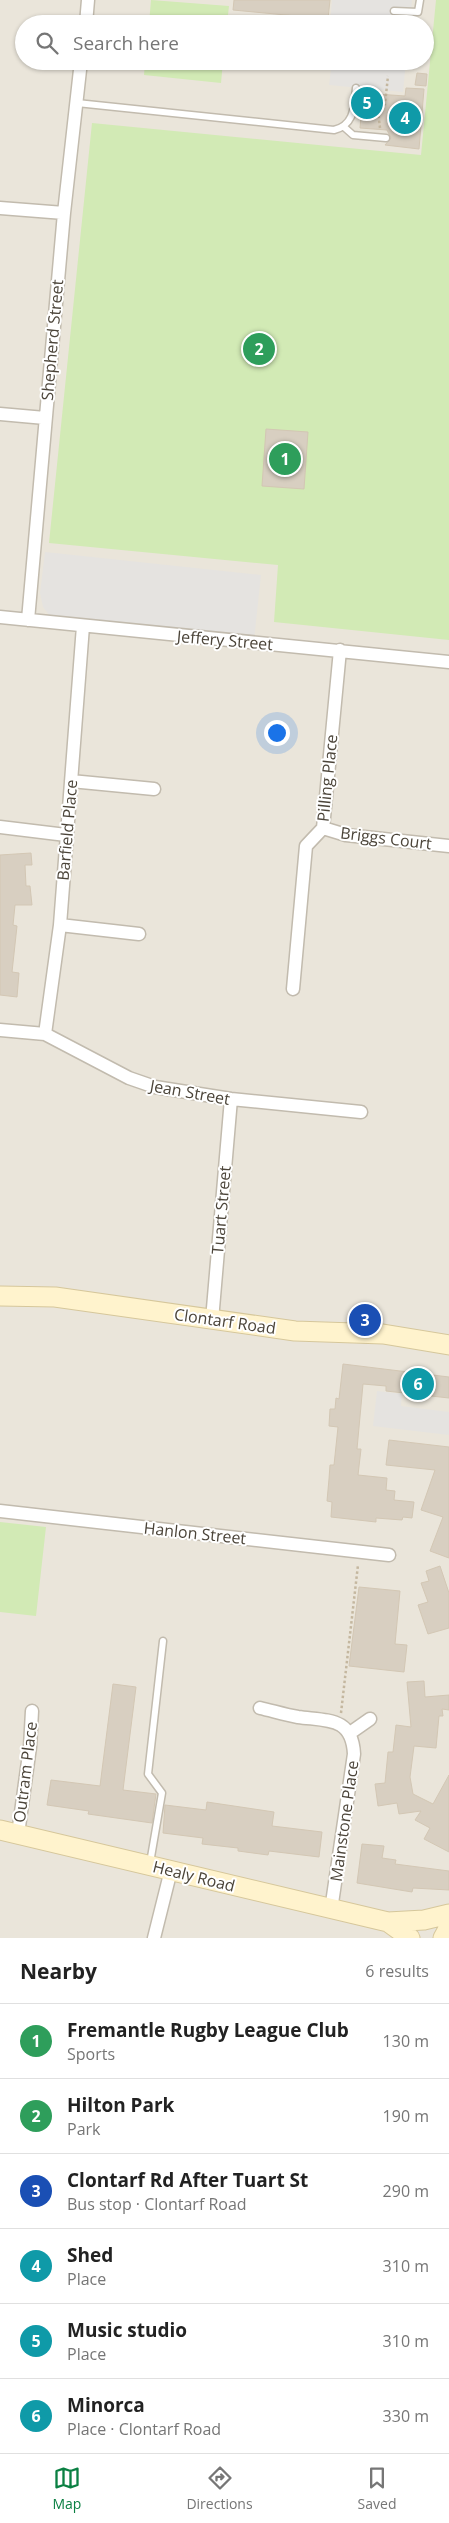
<!DOCTYPE html>
<meta charset="utf-8">
<style>
body{margin:0;font-family:"Open Sans",sans-serif;background:#f2f2f2;color:#222}
.you{position:absolute;left:276px;top:732px;width:18px;height:18px;margin:-12px;border:4px solid #fff;border-radius:50%;background:#1a73e8;box-shadow:0 0 0 8px #1a73e833}
.badge{display:grid;place-items:center;width:32px;height:32px;border-radius:50%;background:#0b8043;color:#fff;font-size:16px;font-weight:700}
.pin{position:absolute;translate:-50% -50%;border:2px solid #fff;box-shadow:0 1px 5px #0006}
.list{margin:0;padding:0;list-style:none}
h2{display:flex;justify-content:space-between;align-items:center;height:65px;margin:0;padding:0 20px;font-size:21px}
h2 small{font-size:16px;font-weight:400;color:#767676}
.list li{display:grid;grid-template-columns:32px 1fr auto;gap:15px;align-items:center;box-sizing:border-box;height:75px;padding:0 20px;border-top:1px solid #e0e0e0}
.list b{display:block;font-size:19px;white-space:nowrap}
.list p{margin:0;font-size:16px;white-space:nowrap;color:#767676}
.list em{font-size:16px;font-style:normal;color:#767676}
.icon{flex:none;width:28px;height:28px;fill:none;stroke:currentColor;stroke-width:2;stroke-linecap:round;stroke-linejoin:round}
.map{position:relative;flex:none;width:449px;height:1938px;overflow:hidden}
.search{position:absolute;background:#fff;box-shadow:0 1px 4px #0004;left:15px;right:15px;top:15px;height:55px;display:flex;align-items:center;gap:12px;box-sizing:border-box;padding:0 18px;border-radius:28px;color:#767676;font-size:19px}
.sheet{height:515px;background:#fff}
nav{display:flex;justify-content:space-around;align-items:center;box-sizing:border-box;height:70px;border-top:1px solid #e0e0e0;background:#fff;font-size:14px;color:#767676}
nav a{display:grid;justify-items:center;gap:2px}
nav .on{color:#0b8043}
.map>svg:first-child{display:block}
</style>
<div class="map">
<svg width="449" height="1938" viewBox="0 0 449 1938">
<rect width="100%" height="100%" fill="#f6f3ec"/>
<path fill="#eae5da" fill-rule="evenodd" d="M 0,0 L 449,0 L 449,1938 L 0,1938 ZM 24,24 L 425,24 L 425,61 L 24,61 Z"/>
<path fill="#d2eab5" d="M 151,0 L 229,6 L 227,24 L 149,24 Z
M 436,0 L 449,0 L 449,640 L 274,622 L 278,565 L 49,543 L 92,123 L 421,155 Z
M 145,61 L 223,61 L 221,83 L 144,75 Z
M 0,1522 L 46,1527 L 36,1616 L 0,1612 Z"/>
<path fill="#e5e3e0" d="M 332,0 L 412,0 L 410,24 L 330,24 Z
M 332,61 L 406,61 L 403,92 L 329,85 Z
M 45,552 L 261,575 L 254,640 L 60,620 L 50,616 L 43,607 L 40,593 Z
M 377,1391 L 402,1394 L 401,1406 L 449,1412 L 449,1435 L 373,1426 Z"/>
<path fill="#d8cfc1" stroke="#d3c7b4" d="M 234,0 L 330,0 L 328,19 L 233,10 Z
M 417,73 L 427,74 L 426,86 L 415,85 Z
M 406,88 L 424,89 L 419,149 L 385,145 L 391,138 L 387,130 L 360,128 L 363,93 L 405,96 Z
M 266,429 L 308,432 L 304,489 L 262,486 Z
M 31,853 L 32,865 L 25,865 L 26,886 L 30,886 L 32,905 L 15,905 L 13,925 L 17,926 L 12,972 L 19,973 L 17,997 L 0,995 L 0,855 Z
M 343,1364 L 449,1377 L 449,1398 L 386,1391 L 386,1386 L 363,1384 L 357,1449 L 361,1449 L 358,1475 L 387,1478 L 386,1490 L 395,1491 L 394,1500 L 414,1502 L 412,1518 L 403,1517 L 402,1520 L 376,1518 L 376,1522 L 331,1517 L 332,1502 L 327,1501 L 329,1479 L 330,1465 L 334,1465 L 338,1427 L 329,1426 L 330,1409 L 335,1409 L 336,1398 L 339,1399 Z
M 389,1440 L 449,1447 L 449,1558 L 430,1551 L 443,1517 L 421,1510 L 435,1470 L 386,1465 Z
M 440,1566 L 449,1593 L 449,1628 L 428,1634 L 418,1605 L 428,1602 L 421,1583 L 429,1581 L 426,1571 Z
M 359,1587 L 400,1591 L 395,1644 L 407,1645 L 404,1672 L 349,1666 Z
M 424,1681 L 425,1697 L 449,1695 L 449,1710 L 442,1709 L 443,1716 L 439,1716 L 436,1748 L 414,1746 L 410,1777 L 413,1794 L 433,1804 L 449,1775 L 449,1852 L 424,1839 L 430,1828 L 415,1820 L 421,1811 L 399,1814 L 397,1803 L 378,1806 L 375,1784 L 385,1783 L 388,1752 L 393,1752 L 396,1725 L 411,1727 L 407,1682 Z
M 113,1684 L 136,1687 L 123,1790 L 156,1794 L 152,1823 L 88,1814 L 89,1811 L 47,1805 L 51,1780 L 100,1786 Z
M 207,1802 L 274,1812 L 272,1826 L 322,1832 L 319,1857 L 269,1851 L 268,1855 L 238,1851 L 238,1848 L 202,1844 L 203,1838 L 163,1833 L 165,1805 L 206,1810 Z
M 362,1844 L 384,1846 L 382,1858 L 396,1860 L 395,1864 L 449,1871 L 449,1890 L 413,1888 L 412,1892 L 357,1883 Z"/>
<g fill="none" stroke-linecap="round" stroke-linejoin="round">
<defs>
<path id="lane" d="M 394,11 L 418,12 L 420,0
M 77,103 L 334,130 C 355,125 354,106 356,88
M 344,127 L 353,135 L 386,138
M 150,1863 L 162,1793 L 148,1774 L 163,1641"/>
<path id="street" d="M 86,24 L 88,0
M 0,208 L 64,213
M 0,414 L 45,418
M 0,617 L 449,662
M 28,620 L 64,213 L 81,61
M 71,781 L 154,789
M 0,827 L 66,835
M 323,828 L 346,835 L 449,846
M 60,925 L 139,934
M 293,989 L 306,846 L 323,828 L 340,650
M 0,1030 L 45,1034 L 129,1078 L 155,1087 L 231,1099 L 361,1112
M 45,1034 L 60,925 L 83,626
M 212,1320 L 231,1099
M 0,1511 L 389,1555
M 260,1708 C 273,1711 286,1715 298,1717 C 328,1721 352,1717 354,1754 L 331,1910
M 350,1733 L 370,1719
M 18,1834 L 30,1747 L 32,1711
M 154,1938 L 171,1870"/>
<path id="secondary" d="M 0,1296 L 55,1297 L 295,1331 L 383,1334 L 449,1345
M 0,1830 L 388,1922 L 424,1920 L 449,1914
M 388,1922 L 410,1938
M 443,1938 L 449,1927"/>
</defs>
<use href="#lane" stroke="#c2bbae" stroke-width="9"/>
<use href="#street" stroke="#c2bbae" stroke-width="15"/>
<use href="#secondary" stroke="#d6c79b" stroke-width="21"/>
<path stroke="#c4b79f" stroke-width="2.5" stroke-dasharray="2.5 2.5" stroke-linecap="butt" d="M 380,128 L 378,111 L 385,104 L 388,76
M 341,1713 L 358,1565"/>
<use href="#lane" stroke="#fff" stroke-width="6"/>
<use href="#street" stroke="#fff" stroke-width="12"/>
<use href="#secondary" stroke="#fff3cd" stroke-width="19"/>
</g>
<g text-anchor="middle" stroke-width="4" stroke-linejoin="round" paint-order="stroke">
<g font-size="16" fill="#4b4439" stroke="#fff">
<text transform="translate(52 340) rotate(-85)" y="6">Shepherd Street</text>
<text transform="translate(225 640) rotate(5)" y="6">Jeffery Street</text>
<text transform="translate(327 778) rotate(-84)" y="6">Pilling Place</text>
<text transform="translate(67 830) rotate(-85)" y="6">Barfield Place</text>
<text transform="translate(386 838) rotate(7)" y="6">Briggs Court</text>
<text transform="translate(190 1092) rotate(10)" y="6">Jean Street</text>
<text transform="translate(221 1210) rotate(-85)" y="6">Tuart Street</text>
<text transform="translate(225 1321) rotate(8)" y="6">Clontarf Road</text>
<text transform="translate(195 1533) rotate(6)" y="6">Hanlon Street</text>
<text transform="translate(25 1772) rotate(-83)" y="6">Outram Place</text>
<text transform="translate(344 1821) rotate(-82)" y="6">Mainstone Place</text>
<text transform="translate(194 1876) rotate(14)" y="6">Healy Road</text>
</g>
</g>
</svg>
<div class="you"></div>
<div class="pin badge" style="left:285px;top:459px;background:#2e9e5b">1</div>
<div class="pin badge" style="left:259px;top:349px;background:#2e9e5b">2</div>
<div class="pin badge" style="left:365px;top:1320px;background:#1a4fb4">3</div>
<div class="pin badge" style="left:405px;top:118px;background:#0f9aa8">4</div>
<div class="pin badge" style="left:367px;top:103px;background:#0f9aa8">5</div>
<div class="pin badge" style="left:418px;top:1384px;background:#0f9aa8">6</div>
<div class="search"><svg class="icon" aria-label="search" viewBox="0 0 24 24"><circle cx="10" cy="10" r="6"/><path d="M15 15l6 6"/></svg>Search here</div>
</div>
<section class="sheet">
<h2>Nearby<small>6 results</small></h2>
<ul class="list">
<li><span class="badge" style="background:#2e9e5b">1</span><div><b>Fremantle Rugby League Club</b><p>Sports</p></div><em>130 m</em></li>
<li><span class="badge" style="background:#2e9e5b">2</span><div><b>Hilton Park</b><p>Park</p></div><em>190 m</em></li>
<li><span class="badge" style="background:#1a4fb4">3</span><div><b>Clontarf Rd After Tuart St</b><p>Bus stop · Clontarf Road</p></div><em>290 m</em></li>
<li><span class="badge" style="background:#0f9aa8">4</span><div><b>Shed</b><p>Place</p></div><em>310 m</em></li>
<li><span class="badge" style="background:#0f9aa8">5</span><div><b>Music studio</b><p>Place</p></div><em>310 m</em></li>
<li><span class="badge" style="background:#0f9aa8">6</span><div><b>Minorca</b><p>Place · Clontarf Road</p></div><em>330 m</em></li>
</ul>
</section>
<nav>
<a class="on"><svg class="icon" aria-label="map" viewBox="0 0 24 24"><path d="M3 6l6-2 6 2 6-2v14l-6 2-6-2-6 2zM9 4v14M15 6v14"/></svg>Map</a>
<a><svg class="icon" aria-label="directions" viewBox="0 0 24 24"><path d="M12 3l9 9-9 9-9-9zM9 14v-3h6M13 9l2 2-2 2"/></svg>Directions</a>
<a><svg class="icon" aria-label="saved" viewBox="0 0 24 24"><path d="M7 4h10v16l-5-4-5 4z"/></svg>Saved</a>
</nav>
